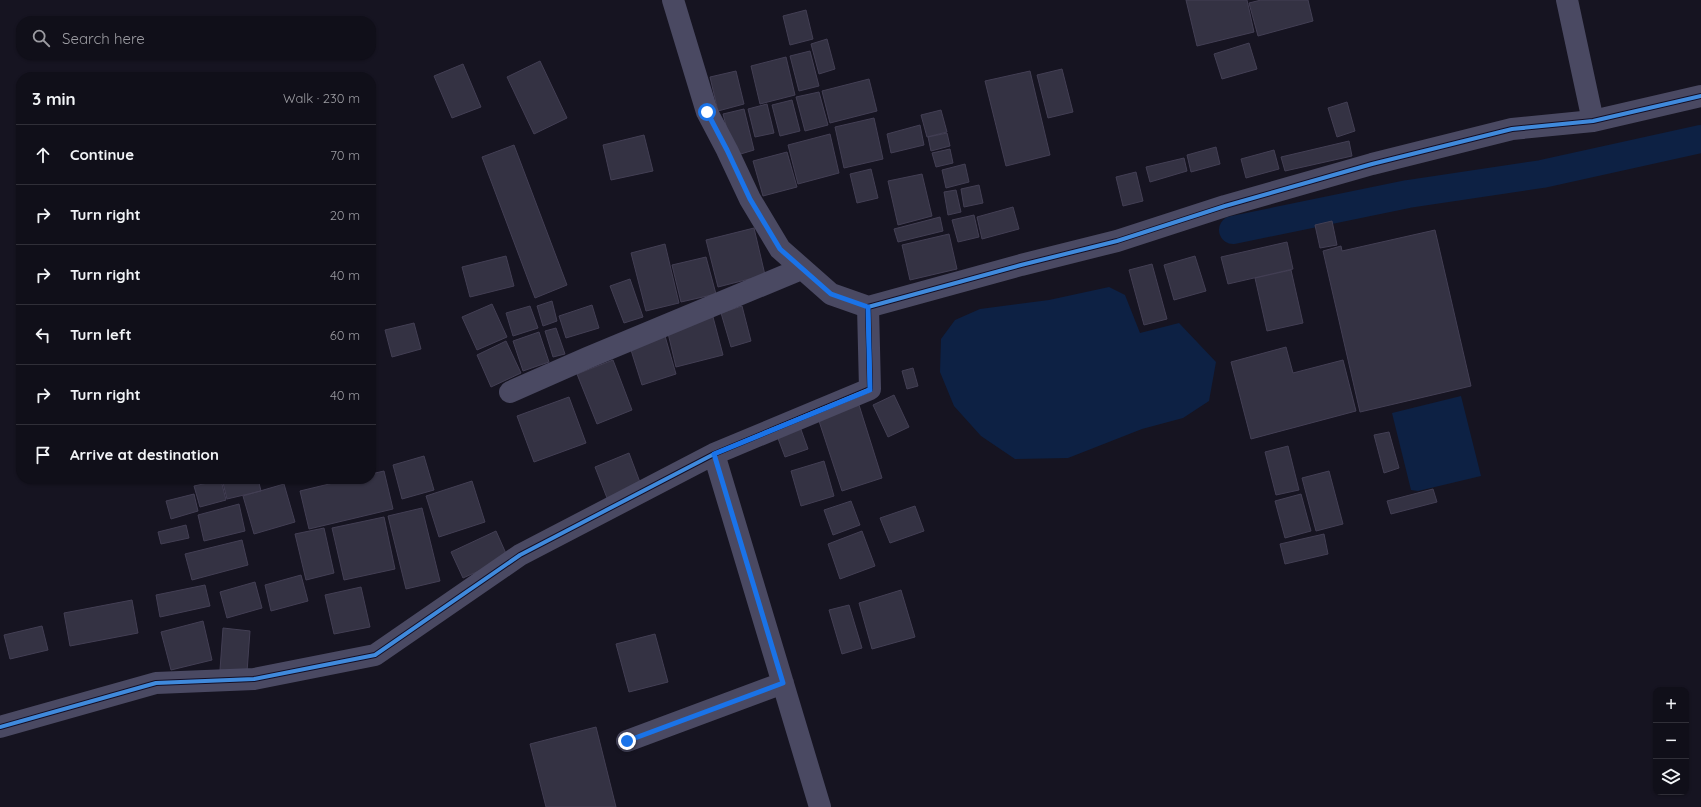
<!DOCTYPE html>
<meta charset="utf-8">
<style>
body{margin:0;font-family:Quicksand,sans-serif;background:#191822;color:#f1f3f6}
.controls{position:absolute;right:12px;bottom:12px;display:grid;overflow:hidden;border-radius:8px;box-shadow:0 1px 3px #0004}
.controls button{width:36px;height:36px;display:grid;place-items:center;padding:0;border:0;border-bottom:1px solid #302f38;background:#100f19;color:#f1f3f6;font:20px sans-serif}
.stop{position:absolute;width:12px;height:12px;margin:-9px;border:3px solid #1a73e8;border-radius:50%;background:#fff}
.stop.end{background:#1a73e8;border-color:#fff;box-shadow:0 1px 4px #0008}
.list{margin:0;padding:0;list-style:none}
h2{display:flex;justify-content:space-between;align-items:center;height:52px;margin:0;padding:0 16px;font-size:17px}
h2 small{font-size:13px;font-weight:400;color:#9c9ca2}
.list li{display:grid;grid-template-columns:26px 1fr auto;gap:12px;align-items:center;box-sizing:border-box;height:60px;padding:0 16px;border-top:1px solid #302f38}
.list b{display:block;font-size:15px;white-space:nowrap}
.list em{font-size:13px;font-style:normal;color:#9c9ca2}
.icon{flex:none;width:22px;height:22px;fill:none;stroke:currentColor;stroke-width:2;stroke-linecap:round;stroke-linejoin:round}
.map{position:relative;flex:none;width:1701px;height:807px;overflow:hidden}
.search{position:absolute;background:#100f19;box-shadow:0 1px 3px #0004;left:16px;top:16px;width:360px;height:44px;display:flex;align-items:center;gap:10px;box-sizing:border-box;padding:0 14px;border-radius:16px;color:#9c9ca2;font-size:15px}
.panel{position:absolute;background:#100f19;box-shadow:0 1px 3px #0004;left:16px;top:72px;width:360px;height:412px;border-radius:16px}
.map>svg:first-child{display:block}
</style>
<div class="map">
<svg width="1701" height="807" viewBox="0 0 1701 807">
<rect width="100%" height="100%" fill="#161421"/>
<path fill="#0d2144" d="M 1109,287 L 1125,295 L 1140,333 L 1179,323 L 1216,362 L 1209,401 L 1183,418 L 1142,429 L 1068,458 L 1015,459 L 981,436 L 954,406 L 940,372 L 941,339 L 955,320 L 980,309 L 1049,300 Z
M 1461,396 L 1481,476 L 1418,491 L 1411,490 L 1392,413 Z"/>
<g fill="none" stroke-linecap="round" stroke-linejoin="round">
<path stroke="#0d2144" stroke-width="28" d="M 1233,230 L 1408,194 L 1542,174 L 1701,139"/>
</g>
<path fill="#343243" stroke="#433f54" d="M 1186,0 L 1247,0 L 1254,32 L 1197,46 Z
M 1261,0 L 1308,0 L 1313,21 L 1258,36 L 1249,3 Z
M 806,10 L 813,39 L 790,45 L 783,16 Z
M 827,39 L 835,69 L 819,74 L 811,44 Z
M 1249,43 L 1257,69 L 1222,79 L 1214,54 Z
M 810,51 L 819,86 L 799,91 L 790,56 Z
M 786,57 L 795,95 L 760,104 L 751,66 Z
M 540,61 L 567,118 L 534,134 L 507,77 Z
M 463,64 L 481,107 L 452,118 L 434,76 Z
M 1062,69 L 1073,112 L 1048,118 L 1037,75 Z
M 736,71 L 744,104 L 718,111 L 710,77 Z
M 1030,71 L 1050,155 L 1006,166 L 985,81 Z
M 869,79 L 877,111 L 830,123 L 822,91 Z
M 819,92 L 828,125 L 805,131 L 796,97 Z
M 792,100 L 800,131 L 780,136 L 772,105 Z
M 1347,102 L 1355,131 L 1337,137 L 1328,108 Z
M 767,104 L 774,133 L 755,137 L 748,109 Z
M 744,109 L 754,150 L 734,156 L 723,114 Z
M 941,110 L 947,132 L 927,137 L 921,115 Z
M 874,118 L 883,159 L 844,168 L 835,127 Z
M 920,125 L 924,145 L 891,153 L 887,134 Z
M 947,133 L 950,146 L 931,151 L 928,137 Z
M 830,134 L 839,173 L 798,184 L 788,145 Z
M 644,135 L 653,171 L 611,180 L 603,145 Z
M 1349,141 L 1352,156 L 1285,171 L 1281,157 Z
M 514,145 L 567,285 L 535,298 L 482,157 Z
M 1216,147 L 1220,164 L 1191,172 L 1187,155 Z
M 950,149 L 953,163 L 936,167 L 932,153 Z
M 1274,150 L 1279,169 L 1246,178 L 1241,159 Z
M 787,152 L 797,187 L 763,196 L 753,161 Z
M 1184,158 L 1187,171 L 1150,182 L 1146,167 Z
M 965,164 L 969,182 L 946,188 L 942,170 Z
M 871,169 L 878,198 L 857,203 L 850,174 Z
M 1136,172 L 1143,201 L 1123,206 L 1116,177 Z
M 922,174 L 932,216 L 898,225 L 888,181 Z
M 979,185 L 983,203 L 964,207 L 961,189 Z
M 956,190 L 961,212 L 948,215 L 944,192 Z
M 1013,207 L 1019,229 L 982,239 L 977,217 Z
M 974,215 L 979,237 L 958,242 L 952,220 Z
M 940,217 L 943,231 L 898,242 L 894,229 Z
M 1332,221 L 1337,245 L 1320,248 L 1315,225 Z
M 754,228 L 765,275 L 718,287 L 706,240 Z
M 1435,230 L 1471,386 L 1360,412 L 1323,251 L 1341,246 L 1342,251 Z
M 949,234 L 957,269 L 910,280 L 902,245 Z
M 1287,242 L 1293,269 L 1228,284 L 1221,257 Z
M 665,244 L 679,303 L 646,311 L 631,253 Z
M 506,256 L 514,286 L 470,297 L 462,267 Z
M 1195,256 L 1206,291 L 1174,300 L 1164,265 Z
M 706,257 L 716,294 L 681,302 L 672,265 Z
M 1152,264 L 1167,319 L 1144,325 L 1129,270 Z
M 1291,270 L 1303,323 L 1267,331 L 1255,278 Z
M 630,279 L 643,317 L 624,323 L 610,286 Z
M 552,301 L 557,321 L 543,326 L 537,306 Z
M 492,304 L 507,337 L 477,350 L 462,317 Z
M 592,305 L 599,328 L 566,338 L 559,316 Z
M 530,306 L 538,328 L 513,336 L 506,313 Z
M 742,306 L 751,341 L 731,347 L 721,313 Z
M 713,317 L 723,355 L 676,367 L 667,329 Z
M 414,323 L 421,349 L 392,357 L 385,330 Z
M 556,328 L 565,354 L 553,357 L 545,331 Z
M 539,332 L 549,362 L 523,371 L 513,341 Z
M 665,336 L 676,374 L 642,385 L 630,347 Z
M 506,341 L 521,373 L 491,387 L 477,355 Z
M 1286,347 L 1293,373 L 1343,360 L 1356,411 L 1251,439 L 1231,362 Z
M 613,360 L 632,410 L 597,424 L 577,374 Z
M 913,368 L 918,386 L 907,389 L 902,371 Z
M 894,395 L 909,427 L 888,437 L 873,405 Z
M 569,397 L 586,443 L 534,462 L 517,416 Z
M 859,405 L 882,478 L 842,491 L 818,418 Z
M 799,424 L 808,449 L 785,457 L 776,433 Z
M 1389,432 L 1399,468 L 1384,473 L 1374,435 Z
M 1288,446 L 1299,490 L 1276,495 L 1265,452 Z
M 629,453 L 641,485 L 607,498 L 595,467 Z
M 424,456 L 434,490 L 402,499 L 393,465 Z
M 824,461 L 834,496 L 801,506 L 791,471 Z
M 384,471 L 393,509 L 309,529 L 300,491 L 350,479 L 371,479 L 371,474 Z
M 1329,471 L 1343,524 L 1316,531 L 1302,478 Z
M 222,479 L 258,479 L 261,491 L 227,499 Z
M 221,480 L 226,500 L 200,507 L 194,486 Z
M 472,481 L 485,522 L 439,537 L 426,496 Z
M 284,484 L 295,522 L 254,534 L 243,496 Z
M 1433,489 L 1437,502 L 1391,514 L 1387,501 Z
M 194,494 L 198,511 L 171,519 L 166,501 Z
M 1301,494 L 1311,531 L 1285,538 L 1275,501 Z
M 851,501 L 860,525 L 833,535 L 824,510 Z
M 239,504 L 245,531 L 204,541 L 198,515 Z
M 915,506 L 924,531 L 890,543 L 880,518 Z
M 422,508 L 440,581 L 406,589 L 388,516 Z
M 384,517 L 395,569 L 344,580 L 332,528 Z
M 186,525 L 189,538 L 161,544 L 158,532 Z
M 324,528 L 334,573 L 306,580 L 295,534 Z
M 496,531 L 508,558 L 463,578 L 451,552 Z
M 862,531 L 875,566 L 840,579 L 828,544 Z
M 1324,534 L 1328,554 L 1285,564 L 1280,544 Z
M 242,540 L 248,565 L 192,580 L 185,554 Z
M 301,575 L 308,601 L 271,611 L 265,585 Z
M 255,582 L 262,608 L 227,618 L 220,592 Z
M 205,585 L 210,606 L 160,617 L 156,595 Z
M 361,587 L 370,627 L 334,634 L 325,595 Z
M 901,590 L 915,637 L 872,649 L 859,603 Z
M 132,600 L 138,633 L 70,646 L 64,613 Z
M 849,605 L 862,648 L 842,654 L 829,610 Z
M 203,621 L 212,660 L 171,670 L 161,632 Z
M 42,626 L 48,650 L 10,659 L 4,635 Z
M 223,628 L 250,631 L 247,672 L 220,670 Z
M 655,634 L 668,682 L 629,692 L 616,644 Z
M 596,727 L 616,807 L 546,807 L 530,744 Z"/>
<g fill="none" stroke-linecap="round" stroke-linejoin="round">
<path stroke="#4a4962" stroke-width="22" d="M 673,0 L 707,112 L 727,150 L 750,199 L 780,249 L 831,294 L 868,307
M 1567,0 L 1593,121
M 510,392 L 587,358 L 801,269
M 714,454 L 820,807
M 0,727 L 156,683 L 254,679 L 375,655 L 520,555 L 714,454 L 870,389 L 868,307 L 1021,265 L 1117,241 L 1225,206 L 1372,164 L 1512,129 L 1593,121 L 1701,96
M 627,741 L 783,683"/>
<defs>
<path id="cycleway" d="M 0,727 L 156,683 L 254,679 L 375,655 L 520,555 L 714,454 L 870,389 L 868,307 L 1021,265 L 1117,241 L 1225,206 L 1372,164 L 1512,129 L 1593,121 L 1701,96"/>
</defs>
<use href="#cycleway" stroke="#130f26" stroke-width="6"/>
<use href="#cycleway" stroke="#408adc" stroke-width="4"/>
</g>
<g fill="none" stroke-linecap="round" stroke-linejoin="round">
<path stroke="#1a73e8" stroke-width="5" d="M 627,741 L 783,683 L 714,454 L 870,390 L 868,307 L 831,294 L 780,249 L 750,199 L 727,150 L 707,112"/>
</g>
</svg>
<div class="controls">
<button>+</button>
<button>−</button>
<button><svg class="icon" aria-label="layers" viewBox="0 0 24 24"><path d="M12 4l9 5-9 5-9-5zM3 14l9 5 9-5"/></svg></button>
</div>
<div class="stop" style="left:707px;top:112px"></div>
<div class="stop end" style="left:627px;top:741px"></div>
<div class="search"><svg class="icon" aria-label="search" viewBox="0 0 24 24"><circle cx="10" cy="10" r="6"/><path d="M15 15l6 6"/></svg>Search here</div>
<section class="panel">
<h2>3 min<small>Walk · 230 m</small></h2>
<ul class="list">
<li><svg class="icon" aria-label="ahead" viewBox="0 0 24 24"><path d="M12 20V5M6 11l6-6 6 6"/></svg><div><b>Continue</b></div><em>70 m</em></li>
<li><svg class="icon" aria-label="right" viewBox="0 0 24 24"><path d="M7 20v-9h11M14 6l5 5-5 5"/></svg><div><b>Turn right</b></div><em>20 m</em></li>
<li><svg class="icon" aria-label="right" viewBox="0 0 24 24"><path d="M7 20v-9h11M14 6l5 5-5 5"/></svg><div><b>Turn right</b></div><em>40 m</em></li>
<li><svg class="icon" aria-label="left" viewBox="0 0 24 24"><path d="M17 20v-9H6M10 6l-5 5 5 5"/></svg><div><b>Turn left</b></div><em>60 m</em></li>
<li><svg class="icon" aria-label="right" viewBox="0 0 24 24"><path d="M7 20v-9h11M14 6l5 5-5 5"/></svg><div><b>Turn right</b></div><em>40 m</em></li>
<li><svg class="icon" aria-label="arrive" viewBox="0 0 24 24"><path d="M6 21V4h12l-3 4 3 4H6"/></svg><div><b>Arrive at destination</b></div></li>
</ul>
</section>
</div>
